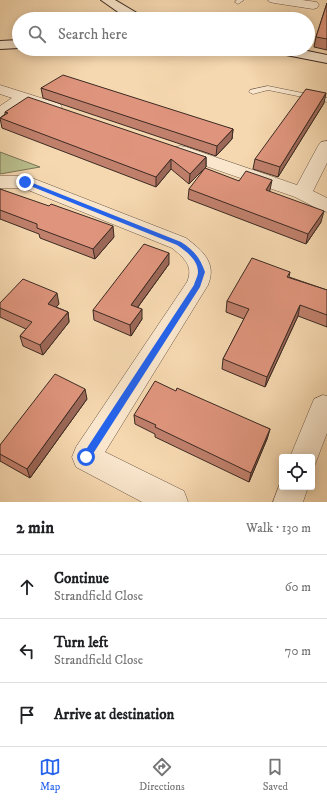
<!DOCTYPE html>
<meta charset="utf-8">
<style>
body{margin:0;font-family:"IM FELL DW Pica",serif;background:#f6f6f6;color:#202124}
.controls{position:absolute;right:12px;bottom:12px;display:grid;overflow:hidden;border-radius:4px;box-shadow:0 2px 10px #0003}
.controls button{width:36px;height:36px;display:grid;place-items:center;padding:0;border:0;border-bottom:1px solid #e0e0e0;background:#fff;color:#202124;font:20px sans-serif}
.stop{position:absolute;width:12px;height:12px;margin:-9px;border:3px solid #2563eb;border-radius:50%;background:#fff}
.stop.end{background:#2563eb;border-color:#fff;box-shadow:0 1px 4px #0008}
.list{margin:0;padding:0;list-style:none}
h2{display:flex;justify-content:space-between;align-items:center;height:52px;margin:0;padding:0 16px;font-size:17px}
h2 small{font-size:13px;font-weight:400;color:#757577}
.list li{display:grid;grid-template-columns:26px 1fr auto;gap:12px;align-items:center;box-sizing:border-box;height:64px;padding:0 16px;border-top:1px solid #e0e0e0}
.list b{display:block;font-size:15px;white-space:nowrap}
.list p{margin:0;font-size:13px;white-space:nowrap;color:#757577}
.list em{font-size:13px;font-style:normal;color:#757577}
.icon{flex:none;width:22px;height:22px;fill:none;stroke:currentColor;stroke-width:2;stroke-linecap:round;stroke-linejoin:round}
.map{position:relative;flex:none;width:327px;height:502px;overflow:hidden}
.search{position:absolute;background:#fff;box-shadow:0 2px 10px #0003;left:12px;right:12px;top:12px;height:44px;display:flex;align-items:center;gap:10px;box-sizing:border-box;padding:0 14px;border-radius:22px;color:#757577;font-size:15px}
.sheet{height:244px;background:#fff}
nav{display:flex;justify-content:space-around;align-items:center;box-sizing:border-box;height:56px;border-top:1px solid #e0e0e0;background:#fff;font-size:11px;color:#757577}
nav a{display:grid;justify-items:center;gap:2px}
nav .on{color:#2563eb}
.map>svg:first-child{display:block}
</style>
<div class="map">
<svg width="327" height="502" viewBox="0 0 327 502">
<rect width="100%" height="100%" fill="#f6d8b0"/>
<filter id="stains"><feTurbulence type="fractalNoise" baseFrequency=".005" numOctaves="4"/><feColorMatrix values="0 0 0 0 .2 0 0 0 0 .09 0 0 0 0 .02 0 0 0 .5 -.17"/></filter>
<radialGradient id="worn" r=".72"><stop offset=".6" stop-color="#630" stop-opacity="0"/><stop offset="1" stop-color="#630" stop-opacity=".3"/></radialGradient>
<path fill="#babf8d" stroke="#7a7458" d="M 0,152 L 40,167 L 0,174 Z"/>
<g fill="none" stroke-linecap="round" stroke-linejoin="round">
<defs>
<path id="lane" d="M 237,0 L 244,0 L 238,4 L 235,2 Z
M 268,86 L 327,98 L 327,102 L 268,90 L 253,94 L 249,92 L 250,90 Z"/>
<path id="street" d="M 268,0 L 302,0 L 317,2 L 319,5 L 317,8 L 313,9 L 274,3 L 270,2 Z
M 0,85 L 60,104 L 62,107 L 60,110 L 54,112 L 26,103 L 6,116 L 0,118 L 0,106 L 12,98 L 0,94 Z
M 327,141 L 327,163 L 313,191 L 327,198 L 327,212 L 320,210 L 295,197 L 174,155 L 171,151 L 174,147 L 180,146 L 186,147 L 297,185 L 318,146 L 321,142 Z
M 0,176 L 25,176 L 32,178 L 186,238 C 203,251 217,263 208,285 L 105,452 L 184,491 L 188,502 L 142,502 L 76,467 L 72,457 L 76,447 L 187,282 C 194,266 184,258 172,248 L 23,188 L 0,188 Z
M 323,395 L 327,396 L 327,433 L 314,467 L 312,467 L 312,457 L 290,457 L 314,399 Z
M 282,478 L 282,487 L 308,487 L 303,502 L 273,502 Z"/>
<path id="secondary" d="M 101,0 L 115,0 L 142,16 L 143,19 L 128,19 Z
M 19,40 L 19,48 L 0,49 L 0,41 Z
M 269,49 L 298,49 L 327,55 L 327,63 L 276,53 L 271,52 Z"/>
</defs>
<use href="#lane" stroke="#6a5646" stroke-width="1"/>
<use href="#street" stroke="#6a5646" stroke-width="1"/>
<use href="#secondary" stroke="#3b2a23" stroke-width="2"/>
<use href="#lane" fill="#f9e6cc" fill-rule="evenodd"/>
<use href="#street" fill="#f9e6cc" fill-rule="evenodd"/>
<use href="#secondary" fill="#f9e6cc" fill-rule="evenodd"/>
</g>
<path fill="#c0806c" stroke="#3b2a23" d="M 327,3 L 327,50 L 314,47 L 316,37 Z
M 41,88 L 233,129 L 232,139 L 216,156 L 43,98 Z
M 324,103 L 278,177 L 253,169 L 255,159 Z
M 5,112 L 206,157 L 206,167 L 189,184 L 171,169 L 156,187 L 2,128 L 0,118 L 5,114 Z
M 239,181 L 270,190 L 269,192 L 321,222 L 306,244 L 188,199 L 189,189 Z
M 0,189 L 114,237 L 95,259 L 40,238 L 39,234 L 0,219 Z
M 169,264 L 138,307 L 142,319 L 131,336 L 94,320 L 93,310 Z
M 290,272 L 289,277 L 327,290 L 327,327 L 298,316 L 265,387 L 222,369 L 223,359 L 244,319 L 226,312 L 227,301 Z
M 0,303 L 59,304 L 56,307 L 68,312 L 69,322 L 43,355 L 23,346 L 20,336 L 26,329 L 0,317 Z
M 176,391 L 270,429 L 267,439 L 249,482 L 155,437 L 155,434 L 135,424 L 134,415 Z
M 87,399 L 30,478 L 0,461 L 0,445 Z"/>
<path fill="#9c6858" stroke="#3b2a23" d="M 326,93 L 324,103 L 278,177 L 280,167 Z
M 233,129 L 232,139 L 216,156 L 217,146 Z
M 206,157 L 206,167 L 189,184 L 190,174 Z
M 171,159 L 171,169 L 156,187 L 156,177 Z
M 272,180 L 270,190 L 264,200 L 266,190 Z
M 324,211 L 321,222 L 306,244 L 308,234 Z
M 113,226 L 114,237 L 95,259 L 93,249 Z
M 169,253 L 169,264 L 132,315 L 131,305 Z
M 57,293 L 59,304 L 50,314 L 48,304 Z
M 300,305 L 298,316 L 265,387 L 267,377 Z
M 142,309 L 142,319 L 131,336 L 130,325 Z
M 68,312 L 69,322 L 43,355 L 40,345 Z
M 85,389 L 87,399 L 30,478 L 27,469 Z
M 270,429 L 267,439 L 249,482 L 251,473 Z"/>
<path fill="#df957d" stroke="#3b2a23" d="M 327,3 L 327,39 L 316,37 Z
M 63,75 L 233,129 L 217,146 L 41,88 Z
M 306,89 L 326,93 L 280,167 L 255,159 Z
M 28,97 L 206,157 L 190,174 L 171,159 L 156,177 L 0,118 L 8,113 L 5,112 Z
M 205,168 L 239,181 L 246,171 L 272,180 L 266,190 L 324,211 L 308,234 L 189,189 Z
M 0,189 L 49,206 L 51,204 L 113,226 L 93,249 L 37,228 L 37,224 L 0,210 Z
M 144,244 L 169,253 L 131,305 L 142,309 L 130,325 L 93,310 Z
M 252,258 L 290,272 L 287,277 L 327,290 L 327,315 L 300,305 L 267,377 L 223,359 L 249,309 L 227,301 Z
M 23,279 L 57,293 L 48,304 L 68,312 L 40,345 L 20,336 L 32,322 L 0,308 L 0,303 Z
M 55,374 L 85,389 L 27,469 L 0,454 L 0,445 Z
M 155,381 L 176,391 L 177,388 L 270,429 L 251,473 L 155,427 L 156,425 L 134,415 Z"/>
<path fill="#2563eb" d="M 25,180 L 181,242 C 194,250 200,258 205,272 L 200,287 L 89,460 L 86,461 L 83,460 L 81,457 L 83,454 L 194,285 C 195,281 198,276 198,272 C 198,260 186,251 177,245 L 23,183 L 23,182 Z"/>
<rect width="100%" height="100%" filter="url(#stains)"/>
<rect width="100%" height="100%" fill="url(#worn)"/>
</svg>
<div class="controls">
<button><svg class="icon" aria-label="locate" viewBox="0 0 24 24"><circle cx="12" cy="12" r="6"/><path d="M12 2v4M12 18v4M2 12h4M18 12h4"/></svg></button>
</div>
<div class="stop" style="left:86px;top:457px"></div>
<div class="stop end" style="left:25px;top:182px"></div>
<div class="search"><svg class="icon" aria-label="search" viewBox="0 0 24 24"><circle cx="10" cy="10" r="6"/><path d="M15 15l6 6"/></svg>Search here</div>
</div>
<section class="sheet">
<h2>2 min<small>Walk · 130 m</small></h2>
<ul class="list">
<li><svg class="icon" aria-label="ahead" viewBox="0 0 24 24"><path d="M12 20V5M6 11l6-6 6 6"/></svg><div><b>Continue</b><p>Strandfield Close</p></div><em>60 m</em></li>
<li><svg class="icon" aria-label="left" viewBox="0 0 24 24"><path d="M17 20v-9H6M10 6l-5 5 5 5"/></svg><div><b>Turn left</b><p>Strandfield Close</p></div><em>70 m</em></li>
<li><svg class="icon" aria-label="arrive" viewBox="0 0 24 24"><path d="M6 21V4h12l-3 4 3 4H6"/></svg><div><b>Arrive at destination</b></div></li>
</ul>
</section>
<nav>
<a class="on"><svg class="icon" aria-label="map" viewBox="0 0 24 24"><path d="M3 6l6-2 6 2 6-2v14l-6 2-6-2-6 2zM9 4v14M15 6v14"/></svg>Map</a>
<a><svg class="icon" aria-label="directions" viewBox="0 0 24 24"><path d="M12 3l9 9-9 9-9-9zM9 14v-3h6M13 9l2 2-2 2"/></svg>Directions</a>
<a><svg class="icon" aria-label="saved" viewBox="0 0 24 24"><path d="M7 4h10v16l-5-4-5 4z"/></svg>Saved</a>
</nav>
